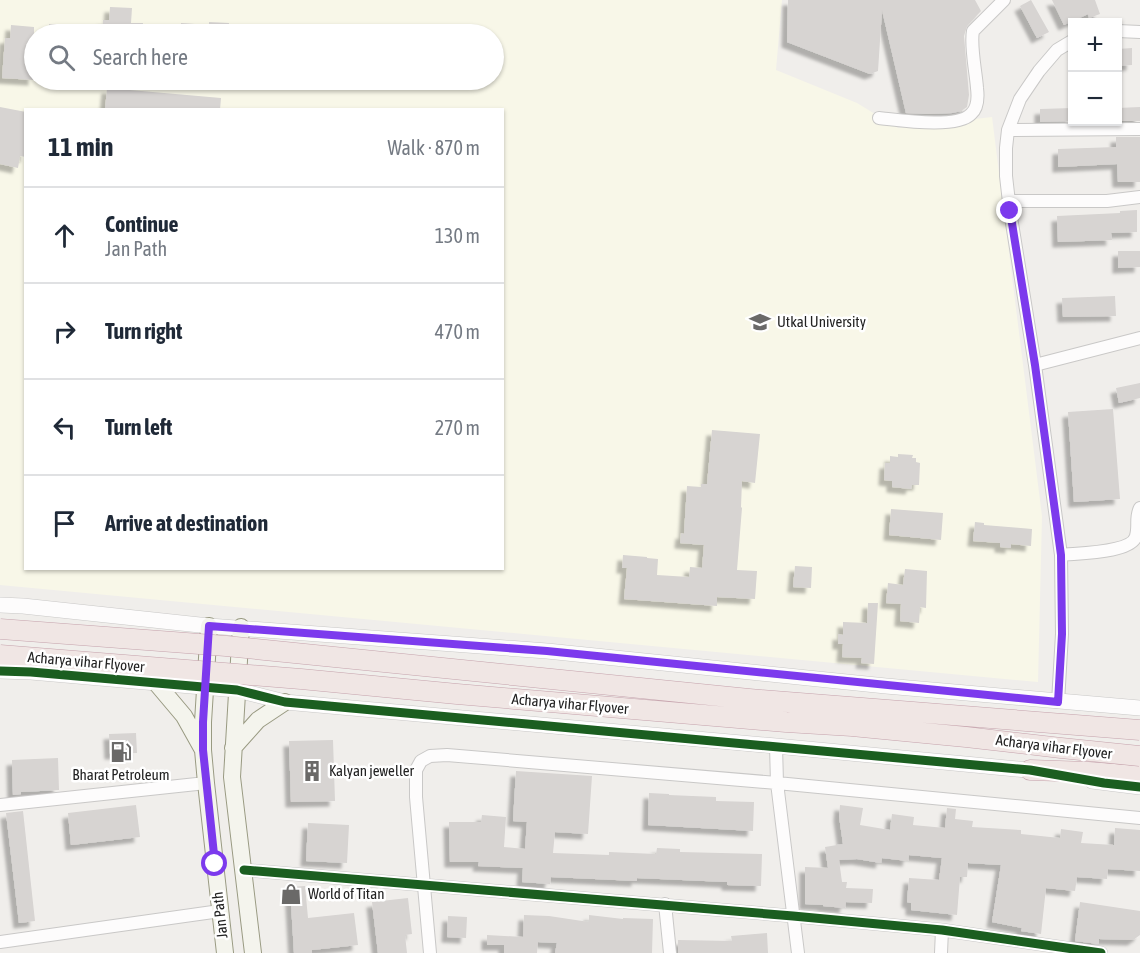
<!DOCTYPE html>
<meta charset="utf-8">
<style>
body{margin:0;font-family:"Asap Condensed",sans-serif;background:#f6f6f7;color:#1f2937}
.controls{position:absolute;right:18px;top:18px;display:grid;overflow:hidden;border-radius:0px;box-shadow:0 2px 4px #0004}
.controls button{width:54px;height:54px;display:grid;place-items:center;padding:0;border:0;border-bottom:2px solid #e0e1e3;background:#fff;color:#1f2937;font:30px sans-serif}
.stop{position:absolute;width:18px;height:18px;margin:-14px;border:4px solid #7c3aed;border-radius:50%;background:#fff}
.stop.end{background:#7c3aed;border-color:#fff;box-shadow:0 2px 6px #0008}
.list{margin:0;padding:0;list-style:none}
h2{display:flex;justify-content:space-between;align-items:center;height:78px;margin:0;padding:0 24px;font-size:26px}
h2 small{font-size:20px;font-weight:400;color:#747a83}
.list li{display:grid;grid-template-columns:39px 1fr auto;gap:18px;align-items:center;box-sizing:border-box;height:96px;padding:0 24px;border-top:2px solid #e0e1e3}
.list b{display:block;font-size:22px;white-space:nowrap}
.list p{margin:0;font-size:20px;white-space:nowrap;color:#747a83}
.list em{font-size:20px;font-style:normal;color:#747a83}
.icon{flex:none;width:33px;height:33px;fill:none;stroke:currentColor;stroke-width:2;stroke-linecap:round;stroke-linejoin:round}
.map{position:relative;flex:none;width:1140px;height:953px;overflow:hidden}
.search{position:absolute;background:#fff;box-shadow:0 2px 4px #0004;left:24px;top:24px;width:480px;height:66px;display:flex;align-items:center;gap:15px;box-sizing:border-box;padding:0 21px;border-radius:33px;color:#747a83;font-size:22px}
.panel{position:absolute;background:#fff;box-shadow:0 2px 4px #0004;left:24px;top:108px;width:480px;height:462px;border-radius:0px}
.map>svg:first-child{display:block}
</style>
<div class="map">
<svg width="1140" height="953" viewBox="0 0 1140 953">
<defs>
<filter id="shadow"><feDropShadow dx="-5.5" dy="5.5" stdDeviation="1.5" flood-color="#0004"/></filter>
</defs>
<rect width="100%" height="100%" fill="#f0eeeb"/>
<path fill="#f8f7e8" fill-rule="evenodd" d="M 0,0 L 782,0 L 776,70 L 857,103 L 898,128 L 992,117 L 1042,516 L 1038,682 L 0,585 ZM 34,34 L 494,34 L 494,80 L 34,80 ZM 26,110 L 502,110 L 502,568 L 26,568 Z"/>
<path fill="#d7d4d2" filter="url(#shadow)" d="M 788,0 L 975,0 L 981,11 L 967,26 L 964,36 L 969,95 L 967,107 L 961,111 L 952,113 L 927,114 L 906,113 L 882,10 L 878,71 L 870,74 L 787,42 Z
M 1031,0 L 1049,32 L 1037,38 L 1020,6 Z
M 1052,0 L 1095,0 L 1100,14 L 1089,18 L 1088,14 L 1064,25 Z
M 110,7 L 132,8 L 131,23 L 143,23 L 142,34 L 102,34 L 103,20 L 109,20 Z
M 209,22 L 229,23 L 228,34 L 180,34 L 181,23 L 209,25 Z
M 49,24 L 87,27 L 87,34 L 49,34 Z
M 11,25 L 34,27 L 34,80 L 2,78 L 5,38 L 10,38 Z
M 1132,48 L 1132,65 L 1118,66 L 1118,49 Z
M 107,88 L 221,98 L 220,110 L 105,110 Z
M 0,107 L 26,112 L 26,157 L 20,156 L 18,168 L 0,164 Z
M 1140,107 L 1140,121 L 1118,121 L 1118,108 Z
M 1072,108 L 1072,121 L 1040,122 L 1040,109 Z
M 1116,137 L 1140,137 L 1140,182 L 1118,182 L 1117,164 L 1058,167 L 1058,149 L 1116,147 Z
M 1137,210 L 1137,232 L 1111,233 L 1112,240 L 1058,242 L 1057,216 L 1120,213 L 1120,211 Z
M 1118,251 L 1140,251 L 1140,267 L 1118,268 Z
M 1115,296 L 1116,316 L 1063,317 L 1062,298 Z
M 1140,383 L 1140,398 L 1119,403 L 1116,388 Z
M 1113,409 L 1120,499 L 1074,502 L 1068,412 Z
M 712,430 L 760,434 L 755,483 L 742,481 L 741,507 L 742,508 L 737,570 L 757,571 L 755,599 L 717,597 L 717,606 L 624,599 L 627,568 L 622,568 L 623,555 L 647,557 L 647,558 L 658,559 L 657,575 L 689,577 L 690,567 L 702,568 L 704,545 L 680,543 L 681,533 L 684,534 L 687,486 L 701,487 L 701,484 L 707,484 Z
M 898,454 L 913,455 L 912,458 L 916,458 L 916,462 L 920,463 L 919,485 L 912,485 L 911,489 L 892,487 L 892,481 L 884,480 L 885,463 L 890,463 L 890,456 L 898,457 Z
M 891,509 L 943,513 L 941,540 L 889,535 Z
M 975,522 L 984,523 L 984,525 L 1032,529 L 1031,546 L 1011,544 L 1011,548 L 1000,547 L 1000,543 L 973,541 Z
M 795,566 L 812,567 L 811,588 L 793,587 Z
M 905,569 L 927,571 L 926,608 L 920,607 L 919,623 L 900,621 L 901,604 L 886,603 L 888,583 L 903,585 Z
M 868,603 L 878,603 L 874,664 L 861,663 L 862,658 L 842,657 L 843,644 L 838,644 L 838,634 L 843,635 L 843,622 L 867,623 Z
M 136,733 L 137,753 L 110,754 L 109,734 Z
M 333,740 L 335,801 L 291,802 L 289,741 Z
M 58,758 L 59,790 L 21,792 L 21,794 L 13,795 L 12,760 Z
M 516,771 L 592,776 L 588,834 L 555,832 L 553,853 L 609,855 L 609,852 L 656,854 L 657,848 L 680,849 L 680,852 L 762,854 L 761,886 L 727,885 L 727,882 L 637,878 L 637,881 L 551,877 L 550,884 L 522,882 L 523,868 L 478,866 L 479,862 L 450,862 L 449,822 L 481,822 L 482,815 L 506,817 L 504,847 L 525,849 L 527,822 L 513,821 Z
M 649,793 L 669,794 L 669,795 L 716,797 L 716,801 L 754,802 L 753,831 L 648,825 Z
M 136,805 L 140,837 L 71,845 L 68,813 Z
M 840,805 L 863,808 L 860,825 L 890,830 L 892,814 L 914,817 L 913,825 L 945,828 L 947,808 L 956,809 L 955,819 L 973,821 L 972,827 L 1021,830 L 1021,834 L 1060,838 L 1061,829 L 1083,832 L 1081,843 L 1114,845 L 1115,828 L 1140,830 L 1140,871 L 1108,869 L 1107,879 L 1077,877 L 1075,891 L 1046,888 L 1041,934 L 1021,931 L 1022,928 L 992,922 L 1001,865 L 968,863 L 967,877 L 960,877 L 957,915 L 911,910 L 911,903 L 907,902 L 909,878 L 939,880 L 942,858 L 909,855 L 908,861 L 882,858 L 881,863 L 857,859 L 839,860 L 842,882 L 847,882 L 846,888 L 873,889 L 872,903 L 846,902 L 845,908 L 823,906 L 823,905 L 805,904 L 805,867 L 828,868 L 825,847 L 843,844 L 839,816 Z
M 23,811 L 35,921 L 19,923 L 6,813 Z
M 308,823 L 349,825 L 347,863 L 306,861 Z
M 305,886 L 308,918 L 354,913 L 358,945 L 312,950 L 312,953 L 294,953 L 290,887 Z
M 408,898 L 412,934 L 405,935 L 407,953 L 378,953 L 372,902 Z
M 1080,902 L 1140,911 L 1140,935 L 1133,940 L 1099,939 L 1099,944 L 1075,941 Z
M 524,915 L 549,916 L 589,922 L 589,915 L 623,919 L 623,918 L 653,919 L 652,953 L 555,953 L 557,943 L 538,942 L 537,953 L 504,953 L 504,945 L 487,945 L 487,935 L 523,937 Z
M 448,916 L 467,917 L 466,938 L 447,937 Z
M 767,933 L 768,953 L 678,953 L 678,940 L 732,941 L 731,936 Z"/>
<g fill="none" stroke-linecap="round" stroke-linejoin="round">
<defs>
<path id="minor" d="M 1118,31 L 1140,32
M 879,118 C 899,120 957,129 971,114 C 978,108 978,96 977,88 C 976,72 970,46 973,31 L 1004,0
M 1008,130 L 1140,129
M 1009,201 L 1107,201 L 1140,197
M 1035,365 L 1140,338
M 1061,555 C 1077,553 1132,553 1136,536 C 1139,526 1135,517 1140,508
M 1058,702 L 1062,634 L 1061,555 L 1035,365 L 1010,211 L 1006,176 L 1006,148 L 1008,130 L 1020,99 L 1039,71 L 1057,50 L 1072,41
M 0,805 L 206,783
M 244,870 L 793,916 L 942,930 L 1101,953
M 665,904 L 670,953
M 0,942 L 220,911
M 430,953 L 416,797 L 416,770 L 421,761 L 430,756 L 447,755 L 777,783 L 776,746
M 798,953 L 777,783 L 1140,818
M 941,953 L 942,930"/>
<path id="tertiary" d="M 0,605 L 23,606 L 209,626 L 547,651 L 886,686 L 1140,708
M 0,671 L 31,672 L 237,690 L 285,702 L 776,746 L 1038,771
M 1092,781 L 1140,787"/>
<path id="secondary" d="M 209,626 L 203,722 L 203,750 L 206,783 L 225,953
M 241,627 L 232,777 L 253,953
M 157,684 L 184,716 L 203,750
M 233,748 L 258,720 L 285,702"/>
<path id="trunk" d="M 1030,770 L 1088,772 L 1140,776"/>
</defs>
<use href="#minor" stroke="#c9c8c7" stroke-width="14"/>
<use href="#tertiary" stroke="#c9c8c7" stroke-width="16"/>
<use href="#secondary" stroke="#999a82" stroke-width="18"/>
<use href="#trunk" stroke="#c5a2ac" stroke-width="21"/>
<use href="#minor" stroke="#fdfcfc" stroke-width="12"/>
<use href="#tertiary" stroke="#fdfcfc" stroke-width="15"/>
<use href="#secondary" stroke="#f4f4ed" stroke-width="16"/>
<use href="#trunk" stroke="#f0e6e4" stroke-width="20"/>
<defs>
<path id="trunk-bridge" d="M 0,629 L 226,646 L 749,699 L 1140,730
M 0,655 L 301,679 L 457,694 L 786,722 L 852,726 L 966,737 L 1061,748 L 1140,756"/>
</defs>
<use href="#trunk-bridge" stroke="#c5a2ac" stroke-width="21" stroke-linecap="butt"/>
<use href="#trunk-bridge" stroke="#f0e6e4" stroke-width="20"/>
<defs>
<path id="cycleway" d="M 0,671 L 31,672 L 237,690 L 285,702 L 1030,770 L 1104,783 L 1140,787
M 244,870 L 793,916 L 942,930 L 1101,953"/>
</defs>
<use href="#cycleway" stroke="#fff" stroke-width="13"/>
<use href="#cycleway" stroke="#1b5e20" stroke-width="9"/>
</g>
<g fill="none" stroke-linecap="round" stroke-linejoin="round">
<path stroke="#7c3aed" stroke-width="8" d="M 215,864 L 203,750 L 203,722 L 209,626 L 547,651 L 1058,702 L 1062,634 L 1061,555 L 1035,365 L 1010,211"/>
</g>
<defs>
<symbol id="university-bare" viewBox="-9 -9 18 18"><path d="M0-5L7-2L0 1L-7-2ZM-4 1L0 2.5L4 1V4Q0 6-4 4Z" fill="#6a6968" stroke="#fff" stroke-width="2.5" paint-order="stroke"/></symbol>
<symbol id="fuel-bare" viewBox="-9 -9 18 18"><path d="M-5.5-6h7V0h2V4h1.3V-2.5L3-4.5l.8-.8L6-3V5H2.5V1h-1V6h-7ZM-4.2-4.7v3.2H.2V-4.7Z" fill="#6a6968" stroke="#fff" stroke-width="2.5" paint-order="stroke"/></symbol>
<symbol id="building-bare" viewBox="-9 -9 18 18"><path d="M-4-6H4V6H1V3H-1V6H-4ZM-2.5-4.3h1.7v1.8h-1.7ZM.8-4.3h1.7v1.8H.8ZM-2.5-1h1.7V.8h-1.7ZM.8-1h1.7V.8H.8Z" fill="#6a6968" stroke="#fff" stroke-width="2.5" paint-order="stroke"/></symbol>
<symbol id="shop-bare" viewBox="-9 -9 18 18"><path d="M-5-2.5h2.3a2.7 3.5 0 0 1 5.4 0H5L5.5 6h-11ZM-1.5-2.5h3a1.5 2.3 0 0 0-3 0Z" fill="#6a6968" stroke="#fff" stroke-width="2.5" paint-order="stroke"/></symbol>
</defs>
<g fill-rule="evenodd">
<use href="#university-bare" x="745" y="307" width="30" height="30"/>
<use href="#fuel-bare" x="106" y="737" width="30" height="30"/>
<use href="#building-bare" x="297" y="756" width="30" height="30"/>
<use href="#shop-bare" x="276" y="879" width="30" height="30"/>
</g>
<g text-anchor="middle" stroke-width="5" stroke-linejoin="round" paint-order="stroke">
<g font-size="15" fill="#222" stroke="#fff" text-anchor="start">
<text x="777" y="327">Utkal University</text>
<text x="329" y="776">Kalyan jeweller</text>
<text x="121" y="780" text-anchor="middle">Bharat Petroleum</text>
<text x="308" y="899">World of Titan</text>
</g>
<g font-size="15" fill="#222" stroke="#fff">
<text transform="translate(86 662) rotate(5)" y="5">Acharya vihar Flyover</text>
<text transform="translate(570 704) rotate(5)" y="5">Acharya vihar Flyover</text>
<text transform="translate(1054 747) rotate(7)" y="5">Acharya vihar Flyover</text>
<text transform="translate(220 915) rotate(-96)" y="5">Jan Path</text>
</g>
</g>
</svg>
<div class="controls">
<button>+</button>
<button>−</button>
</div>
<div class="stop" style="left:215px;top:864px"></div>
<div class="stop end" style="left:1010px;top:211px"></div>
<div class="search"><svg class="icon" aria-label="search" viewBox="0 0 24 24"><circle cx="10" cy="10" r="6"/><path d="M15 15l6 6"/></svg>Search here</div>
<section class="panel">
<h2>11 min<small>Walk · 870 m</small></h2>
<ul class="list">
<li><svg class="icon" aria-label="ahead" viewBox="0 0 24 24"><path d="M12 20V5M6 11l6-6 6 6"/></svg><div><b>Continue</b><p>Jan Path</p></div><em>130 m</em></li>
<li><svg class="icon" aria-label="right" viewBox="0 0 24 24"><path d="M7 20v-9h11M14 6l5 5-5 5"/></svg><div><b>Turn right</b></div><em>470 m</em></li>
<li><svg class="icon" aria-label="left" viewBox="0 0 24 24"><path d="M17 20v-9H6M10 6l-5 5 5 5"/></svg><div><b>Turn left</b></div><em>270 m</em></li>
<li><svg class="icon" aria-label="arrive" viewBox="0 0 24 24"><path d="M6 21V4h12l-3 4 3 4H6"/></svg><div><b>Arrive at destination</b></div></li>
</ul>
</section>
</div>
